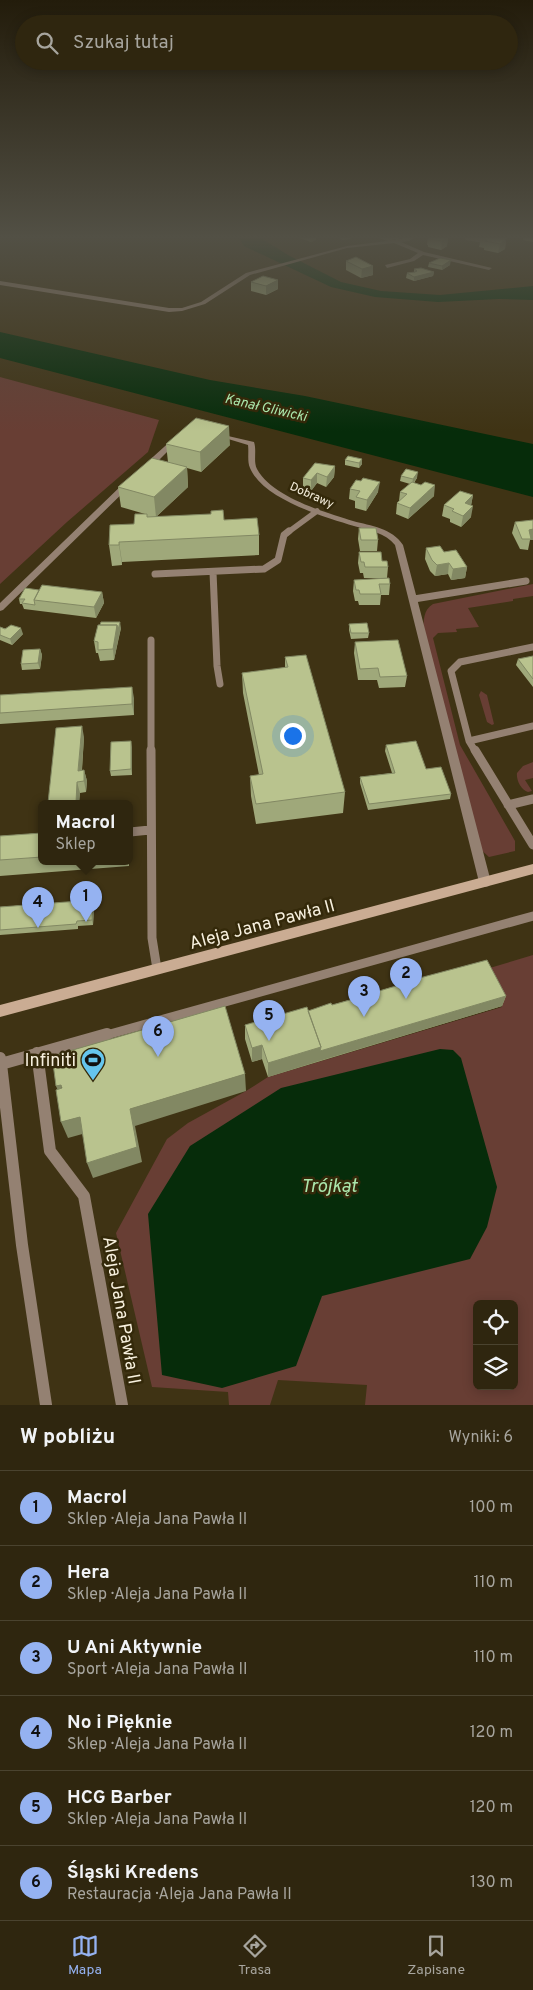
<!DOCTYPE html>
<html lang="pl">
<meta charset="utf-8">
<style>
body{margin:0;font-family:Overpass,sans-serif;background:#372e18;color:#f1f3f6}
.controls{position:absolute;right:15px;bottom:15px;display:grid;overflow:hidden;border-radius:8px;box-shadow:0 2px 12px #0003}
.controls button{width:45px;height:45px;display:grid;place-items:center;padding:0;border:0;border-bottom:1px solid #4a432f;background:#2f260f;color:#f1f3f6;font:25px sans-serif}
.you{position:absolute;left:292px;top:735px;width:18px;height:18px;margin:-12px;border:4px solid #fff;border-radius:50%;background:#1a73e8;box-shadow:0 0 0 8px #1a73e833}
.badge{display:grid;place-items:center;width:32px;height:32px;border-radius:50%;background:#95b2f1;color:#111;font-size:16px;font-weight:700}
.pin{position:absolute;translate:-50% -41px;filter:drop-shadow(0 1px 2px #0008)}
.pin::after{content:'';position:absolute;top:26px;width:18px;height:15px;background:inherit;clip-path:polygon(0 0,100% 0,50% 100%)}
.popup{position:absolute;left:38px;top:800px;width:95px;height:65px;box-sizing:border-box;display:grid;place-content:center;border-radius:8px;background:#2f260f;filter:drop-shadow(0 1px 4px #0005);font-size:16px;white-space:nowrap;color:#a7a59e}
.popup b{font-size:19px;color:#f1f3f6}
.popup::after{content:'';position:absolute;left:50%;top:100%;margin-left:-10px;border:10px solid transparent;border-top-color:#2f260f}
.list{margin:0;padding:0;list-style:none}
h2{display:flex;justify-content:space-between;align-items:center;height:65px;margin:0;padding:0 20px;font-size:21px}
h2 small{font-size:16px;font-weight:400;color:#a7a59e}
.list li{display:grid;grid-template-columns:32px 1fr auto;gap:15px;align-items:center;box-sizing:border-box;height:75px;padding:0 20px;border-top:1px solid #4a432f}
.list b{display:block;font-size:19px;white-space:nowrap}
.list p{margin:0;font-size:16px;white-space:nowrap;color:#a7a59e}
.list em{font-size:16px;font-style:normal;color:#a7a59e}
.icon{flex:none;width:28px;height:28px;fill:none;stroke:currentColor;stroke-width:2;stroke-linecap:round;stroke-linejoin:round}
.map{position:relative;flex:none;width:533px;height:1405px;overflow:hidden}
.search{position:absolute;background:#2f260f;box-shadow:0 2px 12px #0003;left:15px;right:15px;top:15px;height:55px;display:flex;align-items:center;gap:12px;box-sizing:border-box;padding:0 18px;border-radius:28px;color:#a7a59e;font-size:19px}
.sheet{height:515px;background:#2f260f}
nav{display:flex;justify-content:space-around;align-items:center;box-sizing:border-box;height:70px;border-top:1px solid #4a432f;background:#2f260f;font-size:14px;color:#a7a59e}
nav a{display:grid;justify-items:center;gap:2px}
nav .on{color:#95b2f1}
.map>svg:first-child{display:block}
</style>
<div class="map">
<svg width="533" height="1405" viewBox="0 0 533 1405">
<rect width="100%" height="100%" fill="#3f3314"/>
<path fill="#683e34" fill-rule="evenodd" d="M 0,377 L 159,420 L 148,452 L 67,522 L 0,584 Z
M 533,584 L 533,596 L 513,599 L 513,601 L 468,608 L 479,627 L 456,629 L 457,632 L 438,633 L 433,638 L 460,745 L 515,841 L 515,851 L 489,857 L 479,848 L 423,631 C 424,620 423,610 433,604 Z
M 481,691 L 487,695 L 494,724 L 492,725 L 487,722 L 479,695 Z
M 533,762 L 533,778 L 525,780 L 532,791 L 528,792 C 521,790 516,780 517,773 L 523,766 Z
M 533,955 L 533,1405 L 365,1405 L 367,1385 L 278,1380 L 270,1405 L 229,1405 L 228,1392 L 152,1387 L 116,1233 L 167,1139 L 188,1123 L 246,1091 L 268,1077 L 502,1007 L 483,970 ZM 477,1304 L 514,1304 L 514,1386 L 477,1386 Z"/>
<path fill="#062c0a" d="M 232,235 L 256,235 L 288,255 L 341,282 L 381,291 L 440,295 L 533,286 L 533,300 L 499,299 L 438,302 L 375,297 L 331,287 L 244,246 L 239,238 Z
M 0,332 L 210,380 L 305,396 L 533,444 L 533,497 L 0,358 Z
M 440,1049 L 453,1050 L 461,1058 L 497,1187 L 487,1227 L 470,1259 L 322,1296 L 296,1366 L 222,1388 L 162,1375 L 148,1214 L 190,1146 L 281,1088 Z"/>
<g fill="none" stroke-linecap="round" stroke-linejoin="round">
<path stroke="#948172" stroke-width="4.5" d="M 467,238 L 480,240 L 484,235"/>
<path stroke="#948172" stroke-width="5.5" d="M 287,533 L 317,511"/>
<path stroke="#948172" stroke-width="7" d="M 213,572 L 217,666 L 220,684
M 155,574 L 264,569 L 278,560 L 284,535 L 289,531
M 414,599 L 526,581
M 151,640 L 151,751
M 469,741 L 533,726
M 475,751 L 469,741 L 451,671 L 460,662 L 533,647"/>
<path stroke="#948172" stroke-width="9" d="M 151,750 L 152,938 L 157,969
M 475,750 L 533,845
M 508,805 L 533,799
M 130,832 L 150,830
M 103,1036 L 533,916"/>
<path stroke="#948172" stroke-width="12" d="M 37,1053 L 50,1151 L 84,1196 L 122,1405
M 0,1058 L 1,1064 L 107,1034
M 1,1064 L 22,1245 L 46,1405"/>
<path fill="#948172" fill-rule="evenodd" d="M 372,235 L 378,235 L 395,240 L 420,235 L 409,241 L 401,242 L 424,252 L 492,268 L 489,270 L 423,255 L 414,261 L 387,268 L 385,265 L 410,259 L 418,253 L 394,243 L 347,248 L 250,275 L 205,304 L 182,311 L 169,312 L 0,285 L 0,281 L 169,308 L 182,308 L 201,302 L 246,273 L 347,246 L 387,241 Z
M 215,433 L 254,442 C 257,451 253,461 257,469 C 272,497 324,512 353,521 C 371,526 392,528 403,545 L 491,882 L 489,886 L 485,887 L 481,886 L 479,882 L 395,545 C 386,533 368,530 354,526 C 324,517 263,499 250,468 C 247,461 249,453 248,445 L 215,435 Z
M 174,438 L 180,439 L 150,469 L 144,469 L 144,465 Z
M 126,481 L 132,481 L 133,483 L 3,610 L 0,611 L 0,603 Z"/>
<path fill="#caac93" fill-rule="evenodd" d="M 533,864 L 533,874 L 0,1017 L 0,1005 Z"/>
</g>
<path fill="#9fa87a" d="M 293,235 L 326,235 L 326,236 L 316,238 L 316,240 L 311,242 L 300,238 L 300,237 Z
M 335,235 L 351,235 L 350,239 L 342,240 Z
M 389,235 L 401,235 L 401,237 L 397,240 L 389,238 Z
M 462,235 L 476,235 L 475,236 Z
M 484,235 L 508,235 L 508,237 L 505,240 L 506,240 L 505,249 L 498,253 L 484,250 L 484,248 L 479,247 L 481,238 Z
M 524,235 L 533,235 L 533,242 L 523,240 Z
M 428,237 L 448,237 L 447,246 L 441,250 L 428,247 L 428,245 L 427,245 Z
M 346,261 L 373,266 L 373,275 L 361,278 L 346,270 Z
M 429,263 L 450,265 L 442,270 L 428,267 Z
M 414,269 L 434,272 L 433,276 L 414,281 L 406,278 L 407,273 L 414,272 Z
M 251,282 L 278,289 L 266,295 L 251,291 Z
M 166,444 L 230,445 L 201,472 L 187,468 L 188,487 L 157,516 L 224,520 L 259,535 L 259,555 L 122,562 L 122,565 L 112,566 L 109,545 L 134,524 L 145,514 L 121,507 L 118,487 L 168,462 Z
M 362,459 L 362,464 L 359,468 L 345,465 L 345,460 Z
M 335,466 L 334,477 L 326,487 L 317,483 L 311,491 L 303,489 L 303,478 Z
M 401,476 L 417,478 L 414,483 L 434,496 L 408,519 L 396,514 L 397,503 L 399,501 L 400,492 L 410,484 L 400,481 Z
M 350,489 L 378,492 L 366,511 L 355,508 L 355,501 L 349,499 Z
M 473,495 L 471,505 L 471,517 L 461,527 L 450,522 L 450,519 L 442,516 L 444,505 Z
M 515,522 L 533,540 L 530,540 L 528,550 L 520,549 L 512,533 Z
M 359,528 L 378,540 L 377,551 L 360,551 L 358,539 Z
M 426,548 L 444,552 L 467,567 L 465,578 L 451,580 L 448,574 L 435,576 L 430,571 L 425,559 Z
M 359,552 L 382,561 L 388,567 L 387,578 L 364,578 L 363,573 L 360,573 L 358,563 Z
M 354,580 L 390,584 L 389,595 L 381,595 L 380,605 L 359,605 L 358,601 L 355,601 L 353,591 Z
M 39,590 L 102,592 L 104,603 L 96,618 L 24,609 L 22,604 L 20,604 L 19,599 Z
M 349,624 L 369,633 L 368,638 L 351,639 L 349,630 Z
M 0,627 L 23,634 L 12,645 L 0,640 Z
M 121,628 L 114,660 L 100,661 L 98,653 L 96,653 L 94,641 Z
M 355,642 L 407,676 L 405,687 L 379,688 L 377,680 L 358,680 L 354,653 Z
M 40,649 L 42,655 L 40,669 L 22,670 L 21,664 Z
M 533,656 L 533,687 L 516,665 L 518,659 Z
M 285,657 L 345,792 L 343,813 L 256,824 L 251,796 L 250,776 L 259,775 L 243,693 L 242,673 L 285,668 Z
M 0,695 L 134,698 L 134,715 L 0,724 Z
M 84,737 L 82,770 L 84,770 L 87,781 L 86,792 L 80,793 L 79,803 L 48,803 Z
M 386,745 L 426,769 L 451,794 L 450,799 L 368,810 L 360,783 L 360,777 L 392,773 L 385,751 Z
M 132,747 L 132,775 L 111,776 L 110,771 Z
M 42,833 L 42,861 L 129,861 L 129,866 L 0,876 L 0,836 Z
M 93,900 L 94,906 L 93,925 L 78,926 L 78,929 L 0,935 L 0,907 Z
M 412,980 L 506,996 L 502,1006 L 268,1077 L 262,1059 L 252,1062 L 245,1039 L 245,1025 L 308,1011 L 332,1005 L 366,995 L 367,992 L 379,991 L 412,981 Z"/>
<path fill="#828863" d="M 314,235 L 326,235 L 326,236 L 316,238 L 316,240 L 311,242 L 311,238 L 314,237 Z
M 351,235 L 350,239 L 342,240 L 342,236 Z
M 399,235 L 401,235 L 401,237 L 397,240 L 397,236 Z
M 495,235 L 499,235 L 498,241 L 491,237 Z
M 505,235 L 508,235 L 508,237 L 503,241 Z
M 448,237 L 447,246 L 441,250 L 442,241 Z
M 506,240 L 505,249 L 498,253 L 500,244 Z
M 451,260 L 450,265 L 442,270 L 442,266 Z
M 373,266 L 373,275 L 361,278 L 362,269 Z
M 434,272 L 433,276 L 414,281 L 414,277 Z
M 278,280 L 278,289 L 266,295 L 266,286 Z
M 229,426 L 230,445 L 201,472 L 200,452 Z
M 362,459 L 362,464 L 359,468 L 359,463 Z
M 335,466 L 334,477 L 326,487 L 327,477 Z
M 187,467 L 188,487 L 156,517 L 154,497 Z
M 418,472 L 417,478 L 412,484 L 413,479 Z
M 317,473 L 317,483 L 311,491 L 311,480 Z
M 380,482 L 378,492 L 366,511 L 367,500 Z
M 435,485 L 434,496 L 408,519 L 410,508 Z
M 473,495 L 471,506 L 465,503 Z
M 473,506 L 471,517 L 461,527 L 463,516 Z
M 533,529 L 533,540 L 530,540 L 529,530 Z
M 119,542 L 122,562 L 122,565 L 119,545 Z
M 449,563 L 448,574 L 435,576 L 437,565 Z
M 467,567 L 465,578 L 451,580 L 453,569 Z
M 102,592 L 104,603 L 96,618 L 94,607 Z
M 120,622 L 121,628 L 119,636 L 118,630 Z
M 117,625 L 119,636 L 114,660 L 113,649 Z
M 21,628 L 23,634 L 12,645 L 10,639 Z
M 40,649 L 42,655 L 40,669 L 38,663 Z
M 132,687 L 134,698 L 134,715 L 132,704 Z
M 82,726 L 84,737 L 81,782 L 78,771 Z
M 131,741 L 132,747 L 132,775 L 131,769 Z
M 84,770 L 87,781 L 86,792 L 84,781 Z
M 77,782 L 80,793 L 79,803 L 76,803 Z
M 93,900 L 94,906 L 93,925 L 92,920 Z
M 506,996 L 502,1006 L 319,1061 L 320,1051 Z
M 262,1045 L 262,1059 L 252,1062 L 252,1048 Z
M 321,1047 L 319,1061 L 268,1077 L 268,1063 Z
M 245,1074 L 246,1091 L 135,1126 L 142,1162 L 93,1178 L 87,1163 L 130,1109 Z
M 61,1085 L 63,1103 L 56,1086 Z
M 80,1117 L 86,1133 L 68,1138 L 61,1122 Z"/>
<path fill="#b9c38e" stroke="#828863" d="M 301,235 L 312,235 L 317,236 L 311,238 Z
M 432,235 L 434,235 L 448,237 L 442,241 L 429,239 L 431,238 L 428,237 Z
M 484,235 L 495,235 L 491,237 L 506,240 L 500,244 L 485,241 L 487,240 L 481,238 Z
M 356,257 L 373,266 L 362,269 L 346,261 Z
M 440,258 L 451,260 L 442,266 L 429,263 Z
M 421,268 L 434,272 L 414,277 L 407,273 L 415,272 L 417,271 L 414,269 Z
M 263,276 L 278,280 L 266,286 L 251,282 Z
M 196,418 L 229,426 L 200,452 L 166,444 Z
M 348,456 L 362,459 L 359,463 L 345,460 Z
M 152,458 L 187,467 L 154,497 L 118,487 Z
M 315,463 L 335,466 L 327,477 L 317,473 L 311,480 L 303,478 Z
M 406,469 L 418,472 L 413,479 L 401,476 Z
M 363,478 L 380,482 L 367,500 L 356,497 L 360,491 L 350,489 L 356,480 L 361,481 Z
M 412,482 L 421,485 L 425,482 L 435,485 L 410,508 L 397,503 L 407,494 L 400,492 Z
M 460,491 L 473,495 L 465,503 L 473,506 L 463,516 L 452,511 L 454,509 L 444,505 Z
M 223,510 L 224,520 L 257,518 L 259,535 L 119,542 L 119,545 L 109,545 L 110,525 L 134,524 L 135,514 L 147,514 L 147,517 L 211,514 L 211,511 Z
M 533,520 L 533,529 L 529,530 L 531,539 L 522,539 L 515,522 Z
M 359,528 L 376,528 L 378,540 L 361,540 Z
M 440,546 L 444,552 L 456,550 L 467,567 L 453,569 L 449,563 L 437,565 L 432,560 L 426,548 Z
M 359,552 L 381,552 L 382,561 L 387,561 L 388,567 L 365,567 L 364,562 L 361,562 Z
M 389,578 L 390,584 L 379,584 L 381,594 L 360,594 L 359,590 L 356,590 L 354,580 Z
M 42,585 L 102,592 L 94,607 L 34,600 Z
M 25,588 L 39,590 L 34,600 L 35,605 L 22,603 L 25,599 L 19,599 Z
M 101,622 L 120,622 L 118,630 L 117,625 L 100,625 Z
M 367,623 L 369,633 L 351,633 L 349,624 Z
M 11,625 L 21,628 L 10,639 L 0,635 L 0,627 L 5,629 Z
M 98,625 L 117,625 L 113,649 L 98,650 L 98,642 L 94,641 Z
M 398,640 L 407,676 L 380,677 L 378,668 L 360,669 L 355,642 Z
M 40,649 L 38,663 L 21,664 L 23,650 Z
M 306,655 L 345,792 L 256,804 L 250,776 L 263,774 L 242,673 L 288,667 L 285,657 Z
M 533,656 L 533,679 L 518,659 Z
M 132,687 L 132,704 L 0,713 L 0,695 Z
M 82,726 L 78,771 L 84,770 L 84,781 L 77,782 L 76,803 L 48,803 L 56,728 Z
M 131,741 L 131,769 L 110,771 L 111,742 Z
M 416,741 L 426,769 L 441,767 L 451,794 L 369,804 L 360,777 L 395,773 L 386,745 Z
M 42,833 L 42,857 L 0,860 L 0,836 Z
M 93,900 L 92,920 L 77,921 L 76,924 L 0,930 L 0,907 Z
M 487,960 L 506,996 L 320,1051 L 321,1047 L 308,1011 L 331,1003 L 332,1005 L 368,995 L 367,992 L 378,989 L 379,991 L 413,981 L 412,980 Z
M 225,1006 L 245,1074 L 130,1109 L 137,1147 L 87,1163 L 80,1117 L 61,1122 L 56,1090 L 62,1088 L 61,1085 L 56,1086 L 52,1056 Z
M 307,1007 L 321,1047 L 268,1063 L 262,1045 L 252,1048 L 245,1025 Z"/>
<linearGradient id="sky" x2="0" y2="1"><stop stop-color="#231c0b"/><stop offset="0.55" stop-color="#525045"/><stop offset="1" stop-color="#525045" stop-opacity="0"/></linearGradient>
<rect width="533" height="431" fill="url(#sky)"/>
<defs>
<symbol id="stadium-pin" viewBox="-11 -11 22 30"><path d="M0 17L-7.5 6A9.5 9.5 0 1 1 7.5 6Z" fill="#65c5ee" stroke="#34290a"/><path d="M0-5a6.5 5 0 1 0 0 10a6.5 5 0 1 0 0-10ZM-3.5-1.8h7v3.6h-7Z" fill="#111"/></symbol>
</defs>
<g fill-rule="evenodd">
<use href="#stadium-pin" x="79" y="1046" width="28" height="38"/>
</g>
<g text-anchor="middle" stroke-width="5" stroke-linejoin="round" paint-order="stroke">
<g font-size="12" fill="#f7f0de" stroke="#34290a">
<text transform="translate(312 495) rotate(24)" y="4">Dobrawy</text>
</g>
<g font-size="14" font-style="italic" fill="#abe7ac" stroke="#34290a">
<text transform="translate(266 407) rotate(13)" y="5">Kanał Gliwicki</text>
</g>
<g font-size="18" fill="#f7f0de" stroke="#34290a">
<text transform="translate(262 924) rotate(-15)" y="6">Aleja Jana Pawła II</text>
<text transform="translate(122 1310) rotate(80)" y="6">Aleja Jana Pawła II</text>
</g>
<g font-size="18" fill="#f7f0de" stroke="#34290a" text-anchor="end">
<text x="76" y="1066">Infiniti</text>
</g>
<g font-size="19" font-style="italic" fill="#abe7ac" stroke="#34290a">
<text x="329" y="1192">Trójkąt</text>
</g>
</g>
</svg>
<div class="controls">
<button><svg class="icon" aria-label="locate" viewBox="0 0 24 24"><circle cx="12" cy="12" r="6"/><path d="M12 2v4M12 18v4M2 12h4M18 12h4"/></svg></button>
<button><svg class="icon" aria-label="layers" viewBox="0 0 24 24"><path d="M12 4l9 5-9 5-9-5zM3 14l9 5 9-5"/></svg></button>
</div>
<div class="you"></div>
<div class="pin badge" style="left:86px;top:922px">1</div>
<div class="popup"><b>Macrol</b>Sklep</div>
<div class="pin badge" style="left:406px;top:999px">2</div>
<div class="pin badge" style="left:364px;top:1017px">3</div>
<div class="pin badge" style="left:38px;top:928px">4</div>
<div class="pin badge" style="left:269px;top:1041px">5</div>
<div class="pin badge" style="left:158px;top:1057px">6</div>
<div class="search"><svg class="icon" aria-label="search" viewBox="0 0 24 24"><circle cx="10" cy="10" r="6"/><path d="M15 15l6 6"/></svg>Szukaj tutaj</div>
</div>
<section class="sheet">
<h2>W pobliżu<small>Wyniki: 6</small></h2>
<ul class="list">
<li><span class="badge">1</span><div><b>Macrol</b><p>Sklep · Aleja Jana Pawła II</p></div><em>100 m</em></li>
<li><span class="badge">2</span><div><b>Hera</b><p>Sklep · Aleja Jana Pawła II</p></div><em>110 m</em></li>
<li><span class="badge">3</span><div><b>U Ani Aktywnie</b><p>Sport · Aleja Jana Pawła II</p></div><em>110 m</em></li>
<li><span class="badge">4</span><div><b>No i Pięknie</b><p>Sklep · Aleja Jana Pawła II</p></div><em>120 m</em></li>
<li><span class="badge">5</span><div><b>HCG Barber</b><p>Sklep · Aleja Jana Pawła II</p></div><em>120 m</em></li>
<li><span class="badge">6</span><div><b>Śląski Kredens</b><p>Restauracja · Aleja Jana Pawła II</p></div><em>130 m</em></li>
</ul>
</section>
<nav>
<a class="on"><svg class="icon" aria-label="map" viewBox="0 0 24 24"><path d="M3 6l6-2 6 2 6-2v14l-6 2-6-2-6 2zM9 4v14M15 6v14"/></svg>Mapa</a>
<a><svg class="icon" aria-label="directions" viewBox="0 0 24 24"><path d="M12 3l9 9-9 9-9-9zM9 14v-3h6M13 9l2 2-2 2"/></svg>Trasa</a>
<a><svg class="icon" aria-label="saved" viewBox="0 0 24 24"><path d="M7 4h10v16l-5-4-5 4z"/></svg>Zapisane</a>
</nav>
